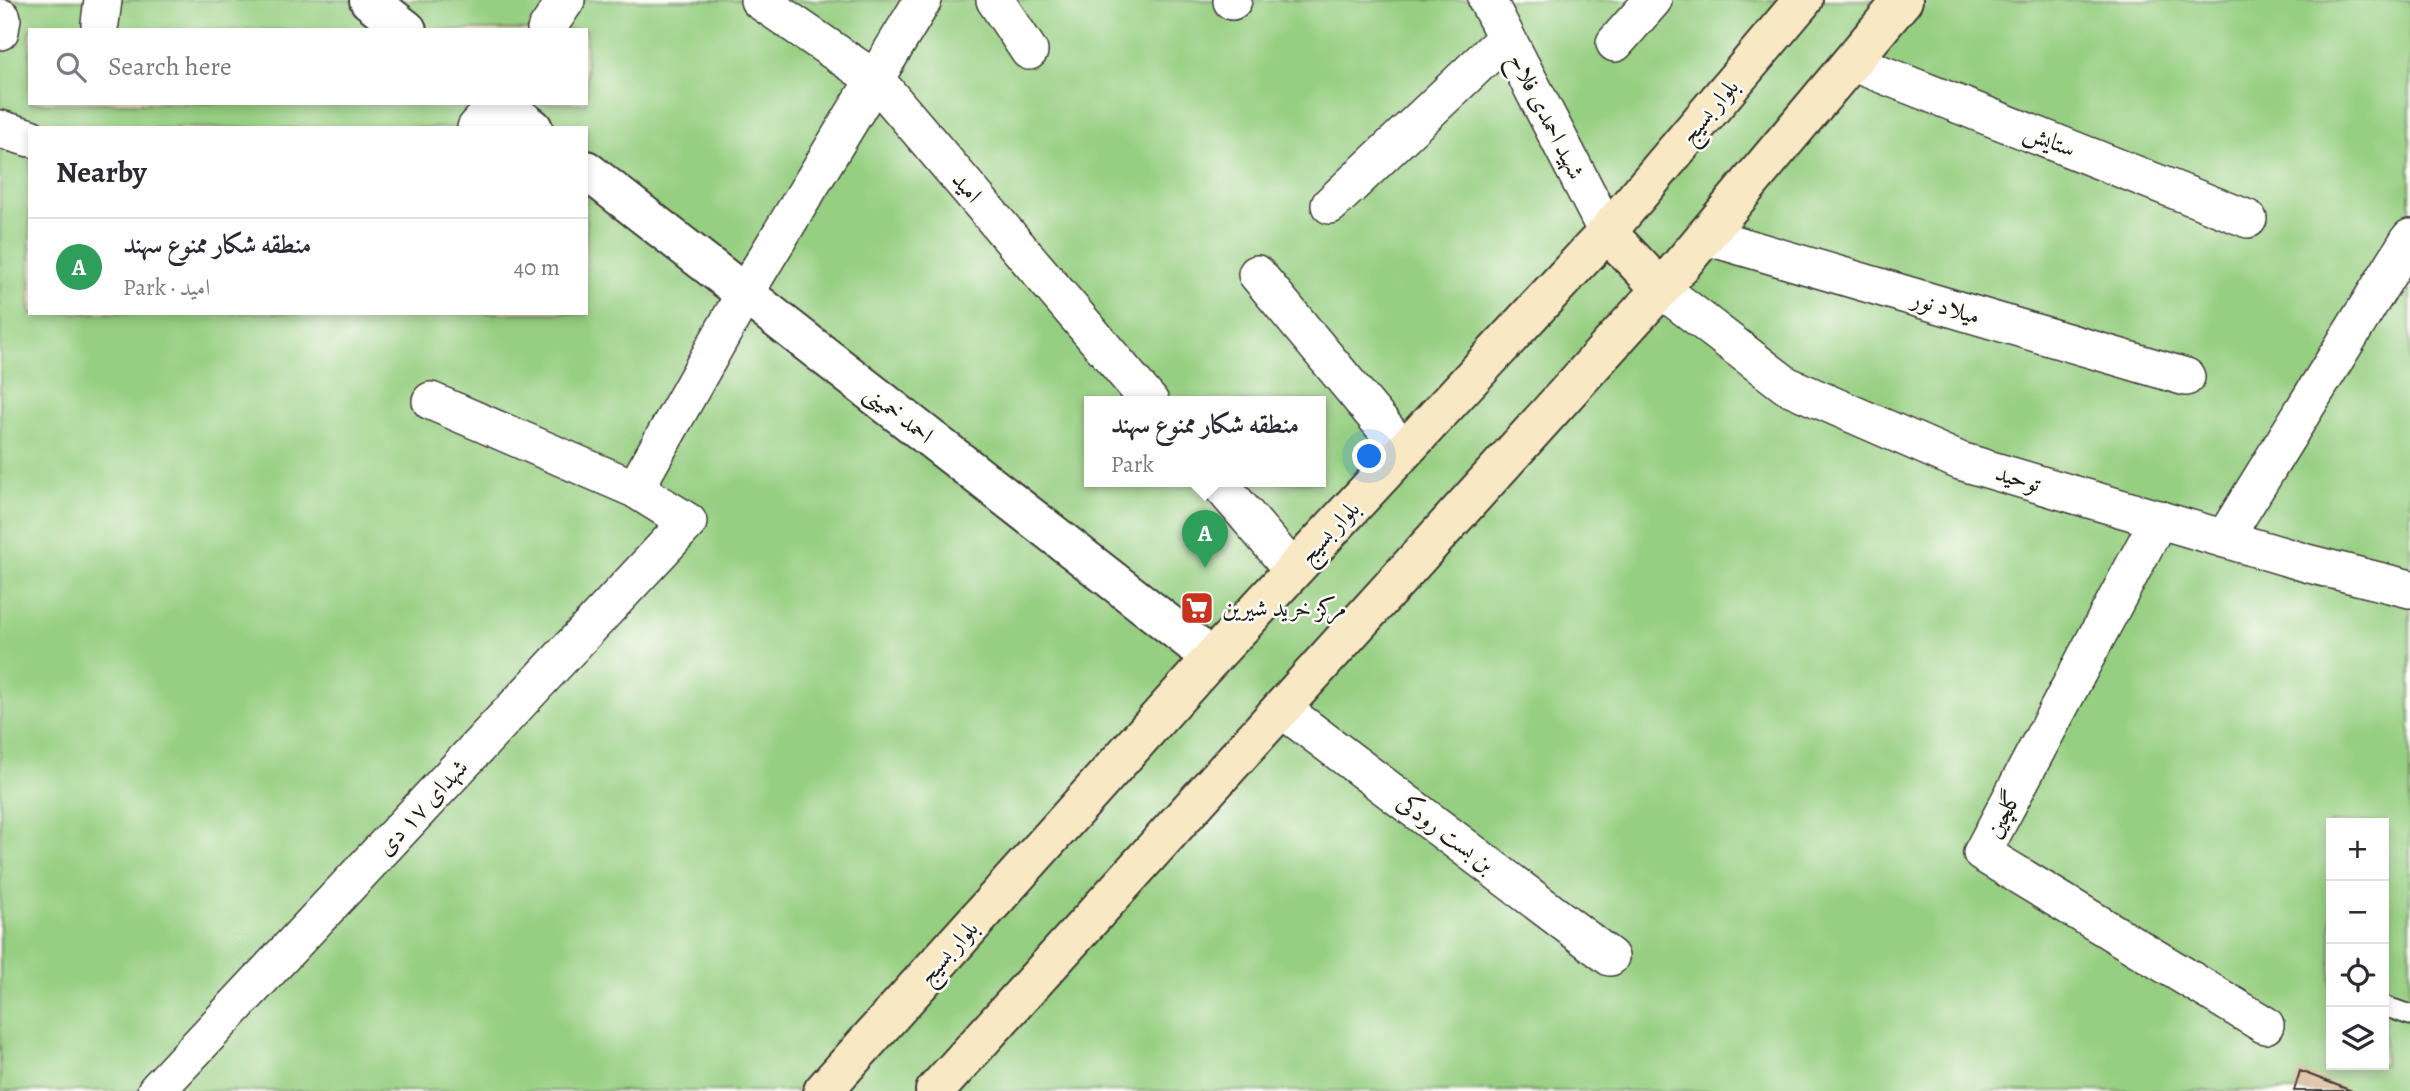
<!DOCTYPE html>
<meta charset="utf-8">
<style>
body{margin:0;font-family:Alegreya,Amiri,serif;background:#f2f2f3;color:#2b2b33}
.controls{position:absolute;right:21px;bottom:21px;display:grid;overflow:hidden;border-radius:0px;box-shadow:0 4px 10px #0003}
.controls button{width:63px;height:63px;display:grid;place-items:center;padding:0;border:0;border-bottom:2px solid #e1e1e2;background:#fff;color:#2b2b33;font:35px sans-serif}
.you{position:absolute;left:1370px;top:457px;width:24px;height:24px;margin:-18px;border:5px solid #fff;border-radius:50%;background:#1a73e8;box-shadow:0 0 0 10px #1a73e833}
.badge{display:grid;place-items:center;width:46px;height:46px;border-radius:50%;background:#0b8043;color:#fff;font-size:23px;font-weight:700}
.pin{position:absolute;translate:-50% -58px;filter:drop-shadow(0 2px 4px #0008)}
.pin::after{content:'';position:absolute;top:37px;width:24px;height:21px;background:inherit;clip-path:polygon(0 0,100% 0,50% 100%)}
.popup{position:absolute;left:1084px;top:396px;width:242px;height:91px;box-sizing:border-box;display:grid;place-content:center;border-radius:0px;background:#fff;filter:drop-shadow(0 2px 5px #0005);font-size:23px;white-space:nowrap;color:#7c7c81}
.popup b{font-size:26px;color:#2b2b33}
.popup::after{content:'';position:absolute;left:50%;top:100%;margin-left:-14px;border:14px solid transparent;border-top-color:#fff}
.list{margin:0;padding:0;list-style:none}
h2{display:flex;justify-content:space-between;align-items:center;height:91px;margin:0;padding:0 28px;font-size:30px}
h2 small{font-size:23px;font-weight:400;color:#7c7c81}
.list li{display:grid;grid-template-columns:46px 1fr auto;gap:21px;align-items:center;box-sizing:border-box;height:98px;padding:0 28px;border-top:2px solid #e1e1e2}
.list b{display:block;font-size:26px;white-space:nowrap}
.list p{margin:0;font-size:23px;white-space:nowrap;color:#7c7c81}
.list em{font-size:23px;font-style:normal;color:#7c7c81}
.icon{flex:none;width:38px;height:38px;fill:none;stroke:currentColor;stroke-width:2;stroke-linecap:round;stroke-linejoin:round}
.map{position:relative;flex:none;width:2410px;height:1091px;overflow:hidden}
.search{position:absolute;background:#fff;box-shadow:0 4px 10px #0003;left:28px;top:28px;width:560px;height:77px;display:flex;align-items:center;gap:18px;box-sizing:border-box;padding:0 24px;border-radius:0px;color:#7c7c81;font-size:26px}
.panel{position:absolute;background:#fff;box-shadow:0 4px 10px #0003;left:28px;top:126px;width:560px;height:189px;border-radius:0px}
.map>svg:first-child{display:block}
</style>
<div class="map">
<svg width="2410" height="1091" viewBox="0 0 2410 1091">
<rect width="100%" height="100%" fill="#fdfcf7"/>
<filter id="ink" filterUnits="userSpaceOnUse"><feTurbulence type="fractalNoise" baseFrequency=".0143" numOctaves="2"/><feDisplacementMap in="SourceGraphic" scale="14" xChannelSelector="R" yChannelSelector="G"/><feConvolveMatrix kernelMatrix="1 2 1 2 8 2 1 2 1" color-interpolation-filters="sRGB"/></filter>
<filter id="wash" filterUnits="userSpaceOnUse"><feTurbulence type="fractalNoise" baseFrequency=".00686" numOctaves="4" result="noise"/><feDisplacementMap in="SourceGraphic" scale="28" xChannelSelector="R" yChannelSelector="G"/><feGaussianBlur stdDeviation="1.57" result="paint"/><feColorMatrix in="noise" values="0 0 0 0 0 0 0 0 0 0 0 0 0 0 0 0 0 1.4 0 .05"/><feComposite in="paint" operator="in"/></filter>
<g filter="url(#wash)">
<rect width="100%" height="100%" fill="#efe3c4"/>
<path fill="#97cf82" stroke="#5a764f" stroke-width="2" fill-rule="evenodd" d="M 0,0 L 2410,0 L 2410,1091 L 0,1091 ZM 30,30 L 586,30 L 586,103 L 30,103 ZM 30,128 L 586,128 L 586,313 L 30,313 ZM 1090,402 L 1320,402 L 1320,482 L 1090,482 ZM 2331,823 L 2384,823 L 2384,1065 L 2331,1065 Z"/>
<g id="blocks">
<path fill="#d1a57b" d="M 2300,1071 L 2352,1091 L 2294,1091 Z"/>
</g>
</g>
<g filter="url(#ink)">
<use href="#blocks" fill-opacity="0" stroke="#3c3a35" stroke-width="2"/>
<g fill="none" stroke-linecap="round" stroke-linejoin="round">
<defs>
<path id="service" d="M 2384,1006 L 2410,1015"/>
<path id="minor" d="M 759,0 L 876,80 L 1150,402
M 995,0 L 1029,51
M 1487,0 L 1607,232
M 1232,1 L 1233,0
M 0,18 L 2,18 L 0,31
M 100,23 L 103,0
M 546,30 L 566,0
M 1615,43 L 1653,0
M 1851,62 L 2248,219
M 476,128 L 498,103
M 0,129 L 30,138
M 1330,205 L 1506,38
M 1706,236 L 2186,377
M 1257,274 L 1404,451
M 1661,289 L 1786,385 L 1960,461 L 2310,564 L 2410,589
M 1218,482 L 1293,570
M 635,489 L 745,293 L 923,0
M 2159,519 L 1982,853 L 2265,1025
M 2224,539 L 2410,238
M 1282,709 L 1610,957
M 156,1091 L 688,522 L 635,489 L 431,401"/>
<path id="tertiary" d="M 369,0 L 407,30
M 501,103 L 533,128
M 586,170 L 1212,658"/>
<path id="secondary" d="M 1607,232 L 1661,289
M 823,1091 L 1212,658 L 1607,232 L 1803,0
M 935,1091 L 1661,289 L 1903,0"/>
</defs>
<use href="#service" stroke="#3c3a35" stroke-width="23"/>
<use href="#minor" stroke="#3c3a35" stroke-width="40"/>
<use href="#tertiary" stroke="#3c3a35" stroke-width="42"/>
<use href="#secondary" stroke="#3c3a35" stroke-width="42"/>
<use href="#service" stroke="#fff" stroke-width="19"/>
<use href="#minor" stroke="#fff" stroke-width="37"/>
<use href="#tertiary" stroke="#fff" stroke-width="38"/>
<use href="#secondary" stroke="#f8e8c3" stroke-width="38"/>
</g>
</g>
<defs>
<symbol id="supermarket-square" viewBox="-11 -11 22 22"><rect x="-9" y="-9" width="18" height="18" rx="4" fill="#c8321e" stroke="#fdfcf7"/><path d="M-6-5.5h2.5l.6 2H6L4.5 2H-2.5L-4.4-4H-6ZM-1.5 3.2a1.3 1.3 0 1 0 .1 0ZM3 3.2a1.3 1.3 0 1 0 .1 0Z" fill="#fff"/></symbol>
</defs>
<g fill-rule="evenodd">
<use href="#supermarket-square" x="1178" y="589" width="38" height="38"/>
</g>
<g text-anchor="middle" stroke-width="5" stroke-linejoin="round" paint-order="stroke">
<g font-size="24" fill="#1c1c1c" stroke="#fdfcf7">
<text transform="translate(1709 111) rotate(-50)" y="8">بلوار بسیج</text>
<text transform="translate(1547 116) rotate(63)" y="8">شهید احمدی فلاح</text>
<text transform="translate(2050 140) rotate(22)" y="8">ستایش</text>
<text transform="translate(967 187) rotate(50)" y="8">امید</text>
<text transform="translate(1946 307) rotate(16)" y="8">میلاد نور</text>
<text transform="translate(899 414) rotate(38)" y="8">احمد خمینی</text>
<text transform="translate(2018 478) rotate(16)" y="8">توحید</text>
<text transform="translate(1329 532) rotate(-47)" y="8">بلوار بسیج</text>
<text transform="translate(422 807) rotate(-47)" y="8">شهدای ۱۷ دی</text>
<text transform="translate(2003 814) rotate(-62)" y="8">گلچین</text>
<text transform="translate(1446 833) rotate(37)" y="8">بن بست رودکی</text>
<text transform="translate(948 952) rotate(-48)" y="8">بلوار بسیج</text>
</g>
<g font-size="24" fill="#1c1c1c" stroke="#fdfcf7" text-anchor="start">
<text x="1222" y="616">مرکز خرید شیرین</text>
</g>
</g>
</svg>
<div class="controls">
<button>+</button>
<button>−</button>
<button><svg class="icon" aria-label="locate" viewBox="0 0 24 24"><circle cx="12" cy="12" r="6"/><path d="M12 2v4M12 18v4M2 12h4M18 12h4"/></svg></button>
<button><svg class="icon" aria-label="layers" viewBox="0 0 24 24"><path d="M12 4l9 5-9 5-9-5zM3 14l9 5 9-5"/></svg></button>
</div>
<div class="you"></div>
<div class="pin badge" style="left:1205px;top:568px;background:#2e9e5b">A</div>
<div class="popup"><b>منطقه شکار ممنوع سهند</b>Park</div>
<div class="search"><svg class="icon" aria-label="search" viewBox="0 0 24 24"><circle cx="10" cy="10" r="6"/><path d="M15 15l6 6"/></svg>Search here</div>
<section class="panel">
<h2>Nearby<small></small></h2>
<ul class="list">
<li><span class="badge" style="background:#2e9e5b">A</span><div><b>منطقه شکار ممنوع سهند</b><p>Park · امید</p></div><em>40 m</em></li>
</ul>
</section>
</div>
